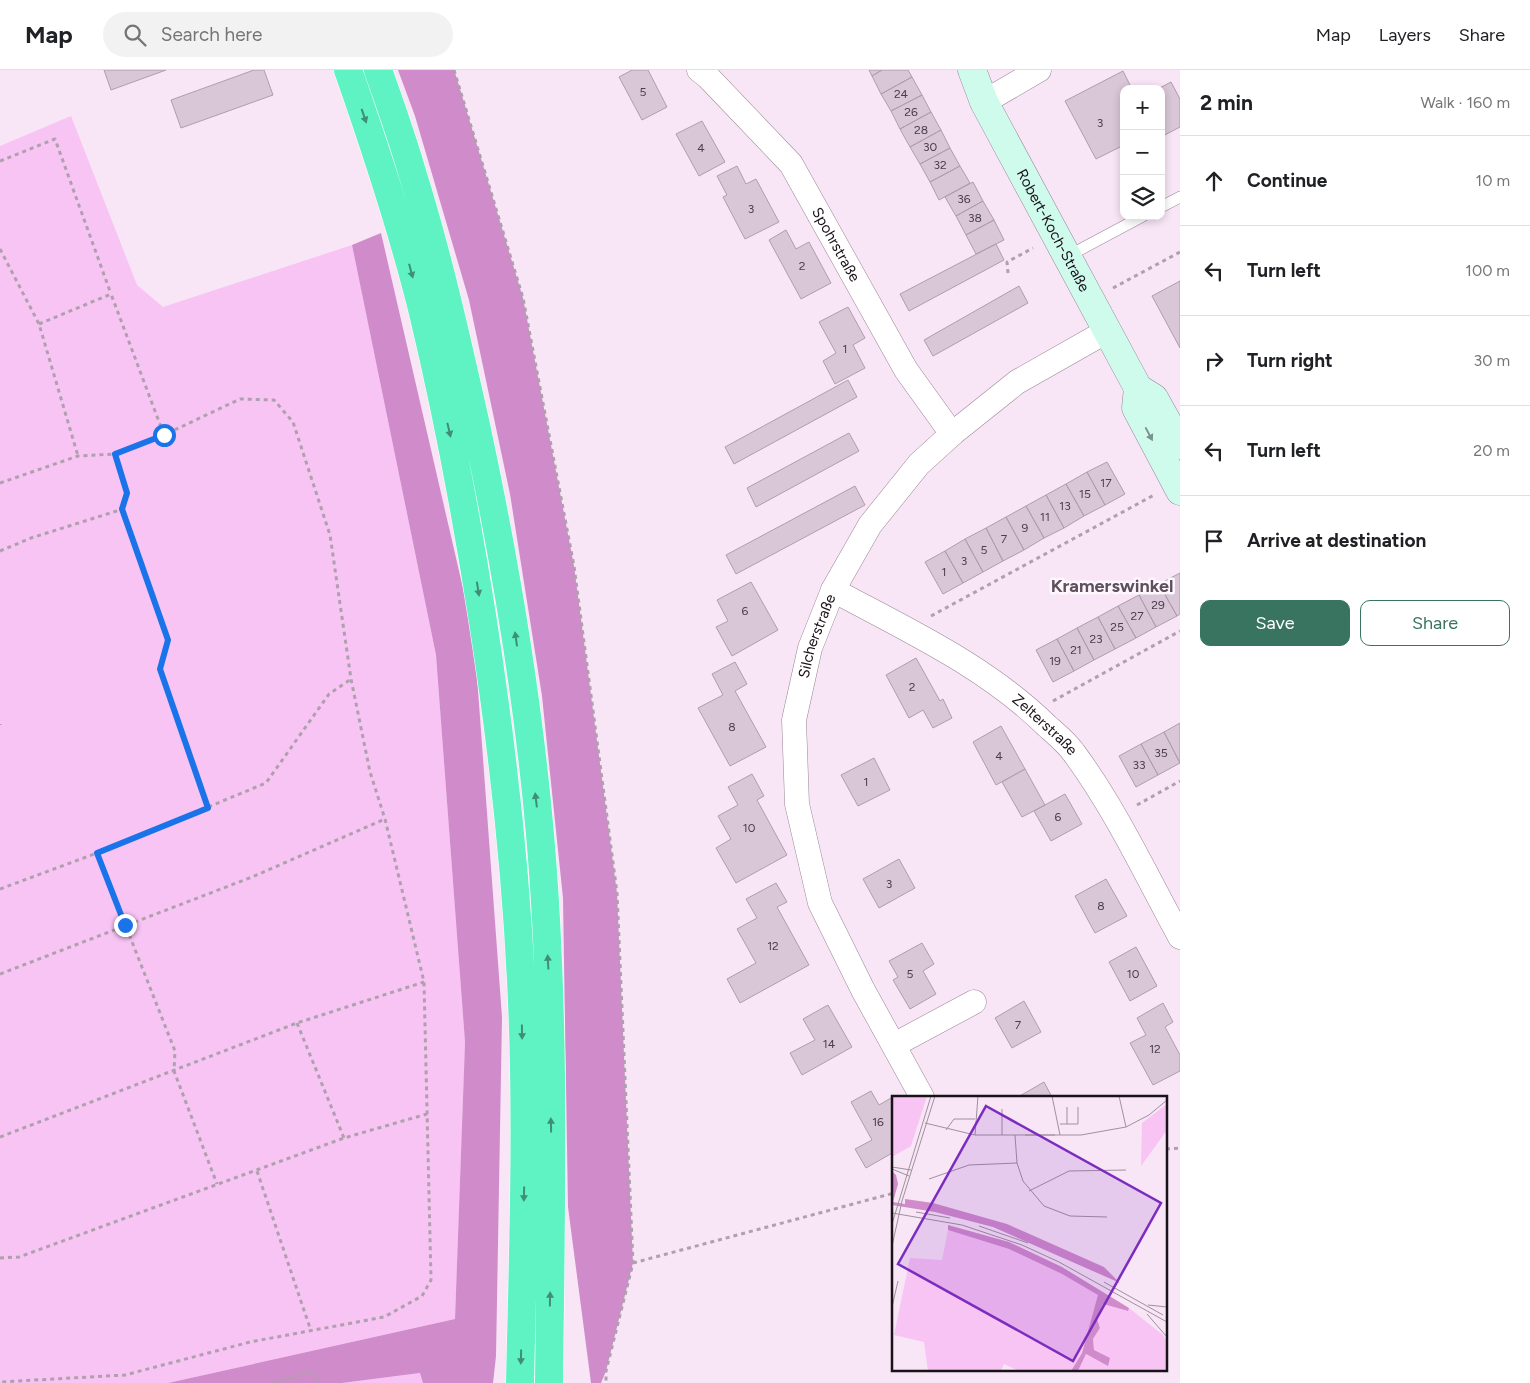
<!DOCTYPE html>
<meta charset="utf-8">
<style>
body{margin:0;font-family:Figtree,sans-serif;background:#f2f2f2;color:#202124}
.controls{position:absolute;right:15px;top:15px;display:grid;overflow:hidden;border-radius:10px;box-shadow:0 2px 8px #0003}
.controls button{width:45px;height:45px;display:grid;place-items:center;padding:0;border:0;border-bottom:1px solid #e0e0e0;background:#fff;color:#202124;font:25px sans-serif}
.stop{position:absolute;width:15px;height:15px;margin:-11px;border:4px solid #1a73e8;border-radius:50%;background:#fff}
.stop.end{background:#1a73e8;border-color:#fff;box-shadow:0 1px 5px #0008}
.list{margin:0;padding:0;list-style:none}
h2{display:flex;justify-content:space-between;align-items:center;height:65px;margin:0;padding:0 20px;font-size:21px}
h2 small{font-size:16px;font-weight:400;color:#757577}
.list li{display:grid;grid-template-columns:32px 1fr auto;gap:15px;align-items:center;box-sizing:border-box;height:90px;padding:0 20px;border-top:1px solid #e0e0e0}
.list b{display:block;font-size:19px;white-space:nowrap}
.list em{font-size:16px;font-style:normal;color:#757577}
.actions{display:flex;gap:10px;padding:15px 20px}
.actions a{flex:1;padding:11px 0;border:1px solid #38745f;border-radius:10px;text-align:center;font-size:18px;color:#38745f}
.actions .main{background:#38745f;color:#fff}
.icon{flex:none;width:28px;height:28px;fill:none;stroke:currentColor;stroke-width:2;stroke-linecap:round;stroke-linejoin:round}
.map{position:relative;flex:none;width:1180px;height:1313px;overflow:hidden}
header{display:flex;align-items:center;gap:30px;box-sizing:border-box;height:70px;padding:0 25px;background:#fff;border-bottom:1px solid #e0e0e0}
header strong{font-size:24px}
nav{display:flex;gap:28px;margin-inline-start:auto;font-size:18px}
.search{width:350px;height:45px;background:#f2f2f2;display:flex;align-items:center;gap:12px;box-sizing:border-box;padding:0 18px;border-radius:28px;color:#757577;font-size:19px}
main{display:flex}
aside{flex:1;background:#fff}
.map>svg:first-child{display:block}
</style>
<header>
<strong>Map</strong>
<div class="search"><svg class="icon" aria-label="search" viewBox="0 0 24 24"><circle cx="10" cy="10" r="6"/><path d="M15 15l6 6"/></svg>Search here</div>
<nav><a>Map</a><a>Layers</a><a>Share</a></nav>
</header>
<main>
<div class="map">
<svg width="1180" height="1313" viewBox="0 0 1180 1313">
<rect width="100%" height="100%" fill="#f8e5f6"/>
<path fill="#f8c4f4" d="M 71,46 L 137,215 L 163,237 L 352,175 L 436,585 L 465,972 L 455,1249 L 168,1313 L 0,1313 L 0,76 Z
M 421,1303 L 423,1313 L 342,1313 Z"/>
<path fill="#d08bcb" d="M 398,0 L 454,0 L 457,9 L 523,228 L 574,496 L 617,823 L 633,1193 L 606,1301 L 601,1313 L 591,1313 L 568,1137 L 563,828 L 542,626 L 510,424 L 469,230 L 415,46 Z
M 381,163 L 474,566 L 502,947 L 496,1286 L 493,1313 L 423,1313 L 420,1303 L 342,1313 L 168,1313 L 455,1249 L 465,972 L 436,585 L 352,175 Z"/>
<path fill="#d9c6d7" stroke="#af9dad" d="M 104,0 L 166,0 L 111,20 Z
M 254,0 L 264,0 L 273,25 L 181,58 L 171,30 Z
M 632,0 L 648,0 L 667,37 L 642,50 L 619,7 Z
M 869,0 L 882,0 L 872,6 Z
M 882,0 L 908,0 L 912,7 L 881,24 L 872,6 Z
M 1123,1 L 1132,19 L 1124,19 L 1124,75 L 1096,89 L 1065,31 Z
M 912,7 L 922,25 L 891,41 L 881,24 Z
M 1171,12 L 1180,29 L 1180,57 L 1161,67 L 1161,19 L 1158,19 Z
M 922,25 L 931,42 L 900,59 L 891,41 Z
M 931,42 L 941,60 L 910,77 L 900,59 Z
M 702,51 L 725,92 L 699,106 L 676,64 Z
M 941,60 L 950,78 L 920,94 L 910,77 Z
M 950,78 L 960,96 L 930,112 L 920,94 Z
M 737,96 L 746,114 L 756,109 L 779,152 L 745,169 L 723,127 L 727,125 L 717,106 Z
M 960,96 L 970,113 L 939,130 L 930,112 Z
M 973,112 L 983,131 L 956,146 L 945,127 Z
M 983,131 L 994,150 L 966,165 L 956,146 Z
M 994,150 L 1004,170 L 976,184 L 966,165 Z
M 786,160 L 796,179 L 809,172 L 831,213 L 801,229 L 769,170 Z
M 996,174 L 1004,190 L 909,241 L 900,224 Z
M 1180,211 L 1180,278 L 1152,226 Z
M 1019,216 L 1028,233 L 933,286 L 924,270 Z
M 848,237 L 865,268 L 853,275 L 865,298 L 835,314 L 823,291 L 836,283 L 819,252 Z
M 848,310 L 857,327 L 734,394 L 725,377 Z
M 849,363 L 859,381 L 756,437 L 747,418 Z
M 1107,392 L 1125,424 L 1105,435 L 1087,402 Z
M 1087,402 L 1105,435 L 1084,446 L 1066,414 Z
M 1066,414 L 1084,446 L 1064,458 L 1046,425 Z
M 855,416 L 865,435 L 736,504 L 726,485 Z
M 1046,425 L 1064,458 L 1044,468 L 1026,436 Z
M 1026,436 L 1044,468 L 1024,480 L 1006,447 Z
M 1006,447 L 1024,480 L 1003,491 L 986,458 Z
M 986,458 L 1003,491 L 983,502 L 965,469 Z
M 965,469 L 983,502 L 963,513 L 945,481 Z
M 945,481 L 963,513 L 943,524 L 925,492 Z
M 1180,503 L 1180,544 L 1177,546 L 1159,514 Z
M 751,512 L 778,560 L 732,586 L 716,557 L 728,551 L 717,530 Z
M 1159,514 L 1177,546 L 1156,557 L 1139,525 Z
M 1139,525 L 1156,557 L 1136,568 L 1118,536 Z
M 1118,536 L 1136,568 L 1115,579 L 1098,547 Z
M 1098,547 L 1115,579 L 1094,590 L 1077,558 Z
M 1077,558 L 1094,590 L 1074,601 L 1057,569 Z
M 1057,569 L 1074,601 L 1053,612 L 1036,580 Z
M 916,588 L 940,631 L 943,629 L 952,648 L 933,658 L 923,640 L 909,648 L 886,605 Z
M 735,592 L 747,614 L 735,621 L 766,677 L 730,696 L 698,638 L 723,625 L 712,604 Z
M 1180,653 L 1180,693 L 1164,662 Z
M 1001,656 L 1025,699 L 996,715 L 973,672 Z
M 1164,662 L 1180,693 L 1158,705 L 1141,674 Z
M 1141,674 L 1158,705 L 1136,717 L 1119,686 Z
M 874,688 L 890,720 L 858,736 L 841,705 Z
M 1025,699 L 1045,735 L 1022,747 L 1002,712 Z
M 752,704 L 764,726 L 757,730 L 787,785 L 736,813 L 716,778 L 731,769 L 718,746 L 738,735 L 728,717 Z
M 1065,724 L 1082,754 L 1051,771 L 1034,741 Z
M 899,789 L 915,818 L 879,838 L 863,809 Z
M 1106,809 L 1127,846 L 1095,863 L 1075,826 Z
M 776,813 L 787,832 L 777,837 L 809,895 L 740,933 L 727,909 L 756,893 L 737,859 L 757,848 L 746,829 Z
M 922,873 L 934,894 L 923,901 L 936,924 L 910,939 L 893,910 L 898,907 L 889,891 Z
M 1136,877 L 1157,916 L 1130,931 L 1109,892 Z
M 1024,931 L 1041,962 L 1012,978 L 995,948 Z
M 1163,933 L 1173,952 L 1165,957 L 1180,985 L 1180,1001 L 1153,1015 L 1130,973 L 1146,965 L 1137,948 Z
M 828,935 L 852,977 L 802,1005 L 790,983 L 815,970 L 803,949 Z
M 1044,1012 L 1052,1027 L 1018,1027 Z
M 871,1021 L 879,1035 L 891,1028 L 894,1033 L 894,1082 L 866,1098 L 855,1079 L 872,1070 L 851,1032 Z"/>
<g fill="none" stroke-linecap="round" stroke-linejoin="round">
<defs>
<path id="lane" d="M 1161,137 L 1180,127
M 1068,186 L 1143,146"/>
<g id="street">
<path id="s1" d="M 699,0 L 708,7 L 791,94 L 906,300 L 952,364"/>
<path d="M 984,32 L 1039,0"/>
<path id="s2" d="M 833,520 C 907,560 986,596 1047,656 C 1056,664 1067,673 1074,683 C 1116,740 1146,805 1180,867"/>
<path d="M 894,975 L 974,932"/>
<path id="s3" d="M 922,1027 L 863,920 L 820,833 L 797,734 L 794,650 L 810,578 L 833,520 L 870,455 L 919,394 L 952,364 L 1017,312 L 1107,261"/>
</g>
<g id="secondary">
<path id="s4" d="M 972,0 L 984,32 L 1138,318 L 1154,328 L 1180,375"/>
<path d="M 1138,318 L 1136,338 L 1180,421"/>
</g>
<path id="highway" d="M 348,0 C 376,80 403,161 423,243 C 447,343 466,444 482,545 C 501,667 515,788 521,911 C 528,1045 523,1179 520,1313
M 378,0 C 390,34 402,67 412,102 C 438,185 457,270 476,355 C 505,490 528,627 540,764 C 556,947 551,1130 549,1313"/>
</defs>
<use href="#lane" stroke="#988796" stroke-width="12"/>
<use href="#street" stroke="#988796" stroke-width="25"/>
<use href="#secondary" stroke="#988796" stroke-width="29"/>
<use href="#highway" stroke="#fff" stroke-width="29"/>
<path stroke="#afa0ad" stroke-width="3" stroke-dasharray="4 4" stroke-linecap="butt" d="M 454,0 L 523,228 L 574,496 L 617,823 L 633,1193 L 606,1301 L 606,1313
M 0,91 L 55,69 L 111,224
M 0,179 L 39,254 L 78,386
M 1008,203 L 1007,192 L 1033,178
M 1113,218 L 1180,182
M 39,254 L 111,224 L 164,365
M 115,384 L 127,423 L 123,439 L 168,570 L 160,599 L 208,738
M 0,413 L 78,386 L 115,384 L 164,365 L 240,329 L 274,330 L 293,352 L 330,465 L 351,609 L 370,702 L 385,749 L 424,912 L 431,1210 L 422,1226 L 384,1247 L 250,1272 L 125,1305 L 0,1312
M 0,481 L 31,468 L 123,439
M 931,546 L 1154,425
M 1053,631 L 1180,561
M 0,654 L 0,655
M 1137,735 L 1180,711
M 97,783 L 175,981 L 174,1001 L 217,1114
M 0,819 L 97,783 L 266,713 L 329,624 L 351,609
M 0,904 L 252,807 L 385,749
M 297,953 L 344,1068
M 0,1067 L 297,953 L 424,912
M 1166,1079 L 1180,1078
M 257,1101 L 311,1261
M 0,1188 L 19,1187 L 344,1068 L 427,1044
M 633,1193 L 894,1123
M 274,1313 L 312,1301 L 318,1313"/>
<use href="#lane" stroke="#fff" stroke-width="11"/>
<use href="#street" stroke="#fff" stroke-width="24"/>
<use href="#secondary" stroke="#cffbed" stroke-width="28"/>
<use href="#highway" stroke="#5ff3c3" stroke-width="28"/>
</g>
<defs><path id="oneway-solid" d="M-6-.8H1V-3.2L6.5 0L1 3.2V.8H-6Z" transform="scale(1.25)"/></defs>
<g fill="#408e76">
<use href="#oneway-solid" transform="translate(364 46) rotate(71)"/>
<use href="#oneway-solid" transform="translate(411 201) rotate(75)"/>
<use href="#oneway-solid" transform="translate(449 360) rotate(77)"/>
<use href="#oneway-solid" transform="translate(478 519) rotate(81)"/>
<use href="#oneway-solid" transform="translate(516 569) rotate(-98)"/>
<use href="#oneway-solid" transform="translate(536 730) rotate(-97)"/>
<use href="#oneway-solid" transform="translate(548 892) rotate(-93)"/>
<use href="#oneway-solid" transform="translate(522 962) rotate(89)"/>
<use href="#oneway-solid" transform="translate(551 1055) rotate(-91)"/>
<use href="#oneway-solid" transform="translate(524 1124) rotate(91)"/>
<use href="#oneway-solid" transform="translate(550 1229) rotate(-89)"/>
<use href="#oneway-solid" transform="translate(521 1287) rotate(91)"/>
</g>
<use fill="#7d928d" href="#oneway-solid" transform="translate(1149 364) rotate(62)"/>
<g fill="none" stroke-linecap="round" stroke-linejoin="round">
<path stroke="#1a73e8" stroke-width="6" d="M 125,855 L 97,783 L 208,738 L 160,599 L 168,570 L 122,439 L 127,423 L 115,384 L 164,365"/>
</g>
<g text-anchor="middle" stroke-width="5" stroke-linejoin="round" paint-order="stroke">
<g font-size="12" fill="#493f48">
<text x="643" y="26">5</text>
<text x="901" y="28">24</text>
<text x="911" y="46">26</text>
<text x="1100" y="57">3</text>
<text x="921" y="64">28</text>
<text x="930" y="81">30</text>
<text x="701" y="82">4</text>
<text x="940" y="99">32</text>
<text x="964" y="133">36</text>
<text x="751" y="143">3</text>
<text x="975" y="152">38</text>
<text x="802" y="200">2</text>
<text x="845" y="283">1</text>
<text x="1106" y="417">17</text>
<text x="1085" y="428">15</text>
<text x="1065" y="440">13</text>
<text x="1045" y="451">11</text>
<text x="1025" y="462">9</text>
<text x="1004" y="473">7</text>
<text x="984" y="484">5</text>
<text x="964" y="495">3</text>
<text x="944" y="506">1</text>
<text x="1158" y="539">29</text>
<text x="745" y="545">6</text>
<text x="1137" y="550">27</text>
<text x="1117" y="561">25</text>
<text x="1096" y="573">23</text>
<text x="1076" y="584">21</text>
<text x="1055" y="595">19</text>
<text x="912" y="621">2</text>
<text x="732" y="661">8</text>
<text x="1161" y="687">35</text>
<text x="999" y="690">4</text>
<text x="1139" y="699">33</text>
<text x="866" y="716">1</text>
<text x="1058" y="751">6</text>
<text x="749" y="762">10</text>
<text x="889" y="818">3</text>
<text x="1101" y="840">8</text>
<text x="773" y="880">12</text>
<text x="910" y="908">5</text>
<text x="1133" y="908">10</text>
<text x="1018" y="959">7</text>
<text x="829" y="978">14</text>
<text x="1155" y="983">12</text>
<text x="878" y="1056">16</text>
</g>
<g font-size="15" fill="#191218" stroke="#fef7fd">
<text dy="5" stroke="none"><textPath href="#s4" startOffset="180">Robert-Koch-Straße</textPath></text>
<text dy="5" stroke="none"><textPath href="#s1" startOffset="224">Spohrstraße</textPath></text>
<text dy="5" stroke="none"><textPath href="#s3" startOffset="492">Silcherstraße</textPath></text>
<text dy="5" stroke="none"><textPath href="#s2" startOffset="252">Zelterstraße</textPath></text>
</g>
<g font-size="18" font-weight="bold" fill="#5f505e" stroke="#fef7fd">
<text x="1112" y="522">Kramerswinkel</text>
</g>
</g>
<g transform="translate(892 1026)">
<rect width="275" height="275" fill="#f8e5f6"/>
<path d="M 0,0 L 35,0 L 19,50 L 0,61 ZM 275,8 L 275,34 L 249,70 L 250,27 ZM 56,134 L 117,153 L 170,178 L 207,199 L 190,257 L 179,275 L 127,275 L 112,268 L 109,275 L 36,275 L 32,246 L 2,239 L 18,162 L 50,164 ZM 211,208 L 235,215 L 237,212 L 271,239 L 275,246 L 275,275 L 186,275 L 194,258 L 216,270 L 202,255 L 201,243 L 208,232 L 205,224 Z" fill="#f8c4f4"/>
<path d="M 0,75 L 4,79 L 6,88 L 1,106 L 13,108 L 13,103 L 41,107 L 115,128 L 212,171 L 228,187 L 101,131 L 43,116 L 0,109 ZM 56,129 L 117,146 L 170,171 L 237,212 L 236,215 L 211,208 L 205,223 L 208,232 L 201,243 L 202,254 L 218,262 L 216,270 L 194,258 L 186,275 L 179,275 L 190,257 L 206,199 L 170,178 L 117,153 L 56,134 Z" fill="#d08bcb"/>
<path fill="none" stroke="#9f919d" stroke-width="1" d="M 160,0 L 168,39M 227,0 L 234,31M 33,27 L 83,39 L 189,39 L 234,31 L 257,19 L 275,4M 168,28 L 186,28 L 186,11M 175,28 L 175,11M 54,34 L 62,23 L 83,23M 83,39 L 86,0M 110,39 L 110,13M 123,39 L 125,67 L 131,85 L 152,110 L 178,120 L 215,121M 133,39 L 163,39M 0,71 L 19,74M 0,73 L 17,80M 37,83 L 77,69 L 125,67M 137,95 L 177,75 L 234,74M 24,116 L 58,122M 0,117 L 70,129 L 130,149 L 167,166 L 275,226M 0,128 L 39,0M 87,130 L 136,147M 0,150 L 10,105 L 43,0M 212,186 L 271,219M 256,209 L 275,211M 0,211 L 6,185M 255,218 L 275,241"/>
<path fill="#7b2cbf" fill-opacity="0.15" stroke="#7b2cbf" stroke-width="2.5" d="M 94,10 L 269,107 L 181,265 L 6,168 Z"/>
<rect width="275" height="275" fill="none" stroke="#191218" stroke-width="2.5"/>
</g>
</svg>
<div class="controls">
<button>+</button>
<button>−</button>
<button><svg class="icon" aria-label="layers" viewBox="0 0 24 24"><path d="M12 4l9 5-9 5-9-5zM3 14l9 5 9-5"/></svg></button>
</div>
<div class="stop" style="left:164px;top:365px"></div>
<div class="stop end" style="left:125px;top:855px"></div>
</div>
<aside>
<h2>2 min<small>Walk · 160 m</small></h2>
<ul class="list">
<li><svg class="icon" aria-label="ahead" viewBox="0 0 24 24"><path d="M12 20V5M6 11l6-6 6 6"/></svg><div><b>Continue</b></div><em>10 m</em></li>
<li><svg class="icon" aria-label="left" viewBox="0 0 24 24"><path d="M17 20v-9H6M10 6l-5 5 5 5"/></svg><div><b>Turn left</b></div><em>100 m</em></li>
<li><svg class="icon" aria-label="right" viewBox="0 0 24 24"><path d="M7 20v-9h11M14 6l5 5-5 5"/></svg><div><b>Turn right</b></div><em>30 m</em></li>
<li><svg class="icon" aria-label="left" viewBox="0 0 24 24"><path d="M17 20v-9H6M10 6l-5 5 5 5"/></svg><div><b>Turn left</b></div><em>20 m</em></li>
<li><svg class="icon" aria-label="arrive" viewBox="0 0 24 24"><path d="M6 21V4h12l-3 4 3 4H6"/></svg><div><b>Arrive at destination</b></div></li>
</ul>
<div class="actions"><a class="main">Save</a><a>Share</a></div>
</aside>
</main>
